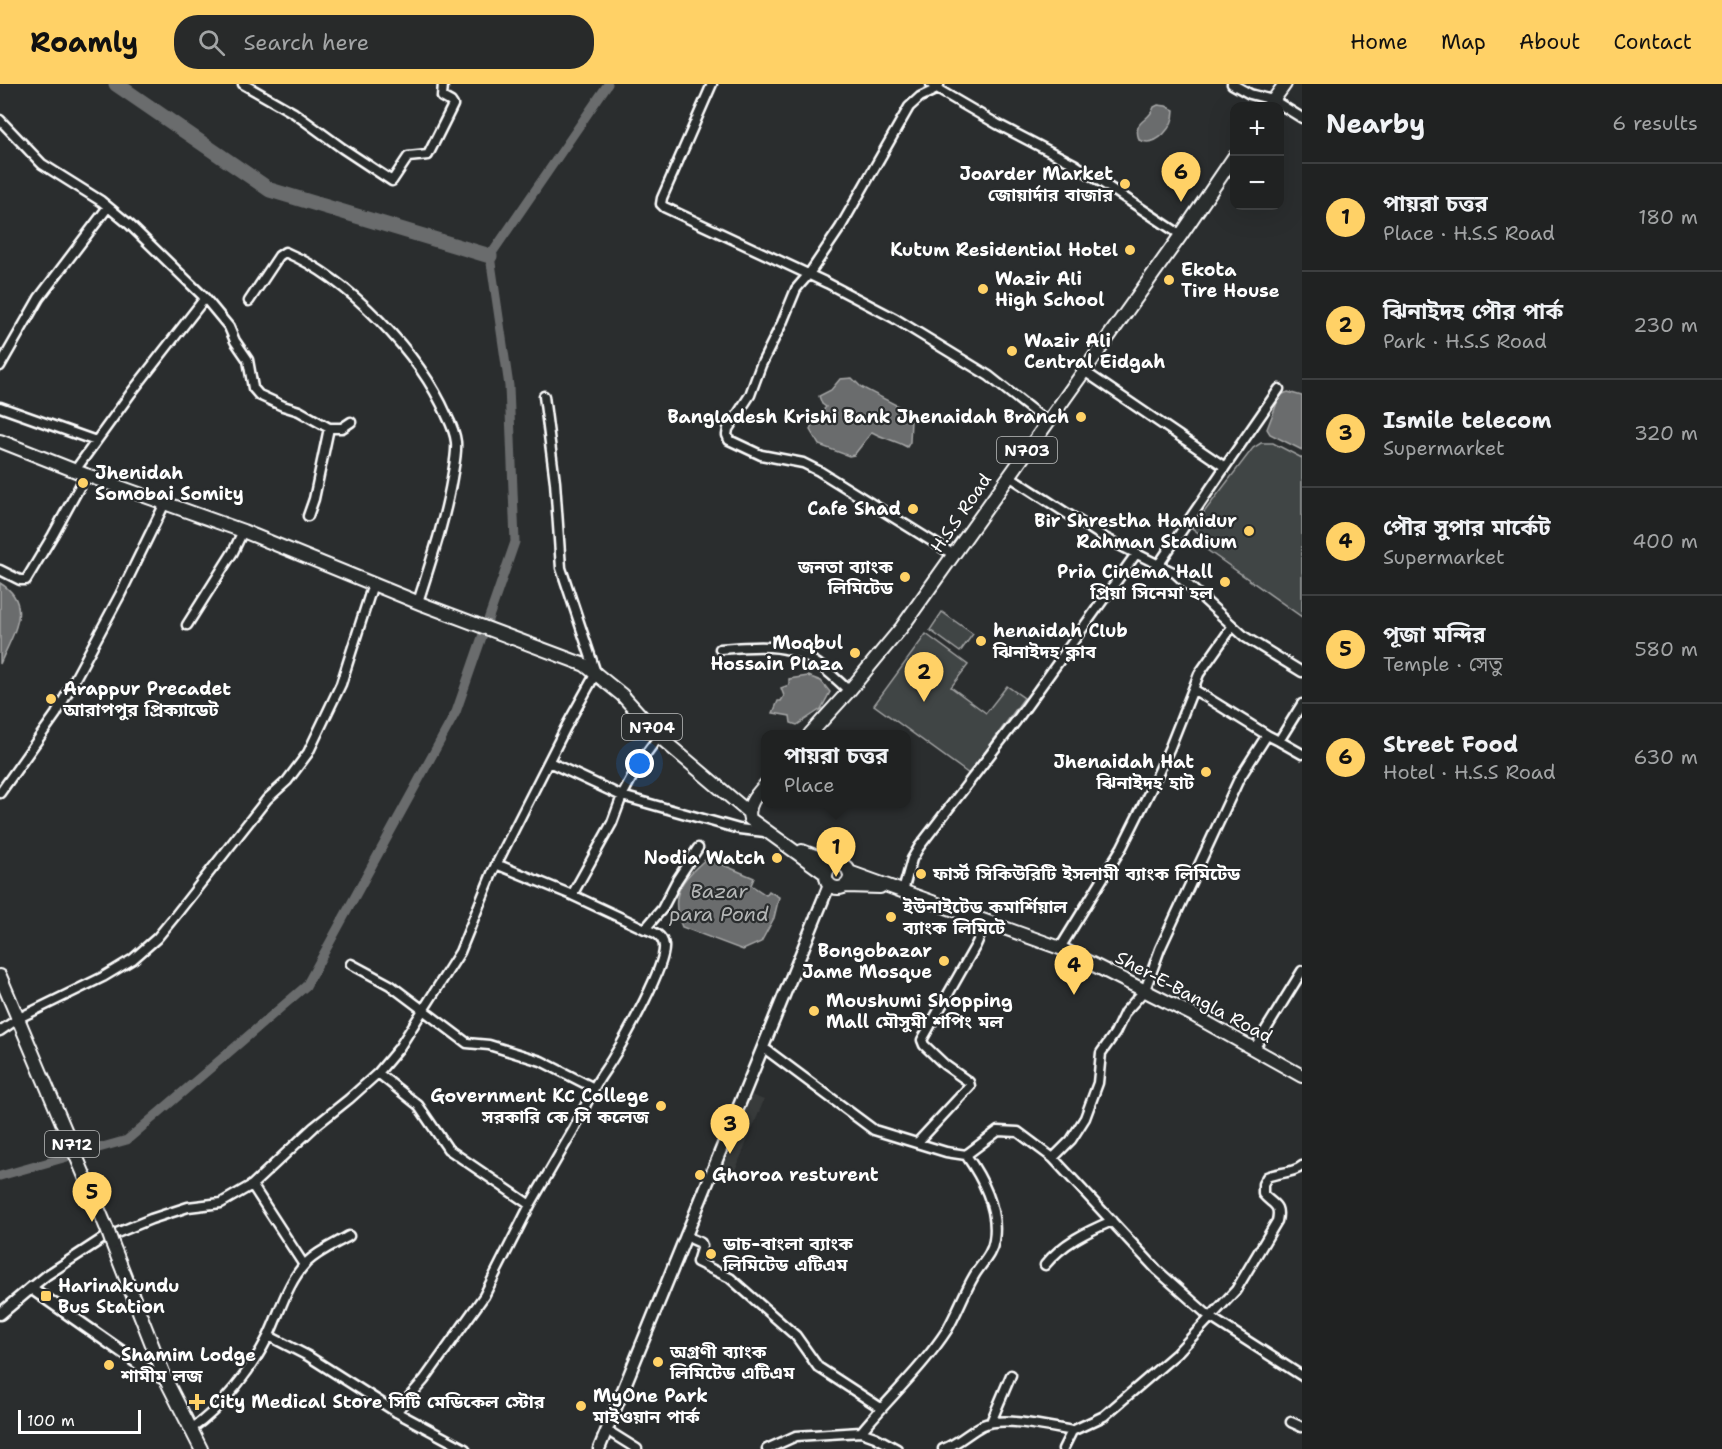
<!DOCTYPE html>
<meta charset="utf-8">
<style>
body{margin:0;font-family:"Shantell Sans","Noto Sans Bengali",sans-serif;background:#282a2a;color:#f1f3f6}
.controls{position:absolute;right:18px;top:18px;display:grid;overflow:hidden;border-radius:12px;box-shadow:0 6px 24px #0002}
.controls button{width:54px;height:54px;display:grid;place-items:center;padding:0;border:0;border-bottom:2px solid #3d3f40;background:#202222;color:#f1f3f6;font:30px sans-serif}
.scale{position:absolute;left:18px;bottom:15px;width:123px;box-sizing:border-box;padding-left:6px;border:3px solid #fff;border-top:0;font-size:16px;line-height:21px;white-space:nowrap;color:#fff;-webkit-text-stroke:4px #2a2d2e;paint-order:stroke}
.you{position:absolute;left:640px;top:680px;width:21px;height:21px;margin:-15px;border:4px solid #fff;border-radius:50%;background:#1a73e8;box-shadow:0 0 0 9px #1a73e833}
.badge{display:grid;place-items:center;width:39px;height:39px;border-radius:50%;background:#ffd166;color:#111;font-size:20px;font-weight:700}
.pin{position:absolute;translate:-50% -50px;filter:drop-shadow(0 2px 3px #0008)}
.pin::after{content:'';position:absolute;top:32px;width:21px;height:18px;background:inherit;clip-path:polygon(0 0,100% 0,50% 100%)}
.popup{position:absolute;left:761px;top:646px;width:150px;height:78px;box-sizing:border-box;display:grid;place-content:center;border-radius:12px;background:#202222;filter:drop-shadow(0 2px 4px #0005);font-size:20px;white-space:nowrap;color:#a2a4a5}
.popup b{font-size:22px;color:#f1f3f6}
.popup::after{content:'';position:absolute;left:50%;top:100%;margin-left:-12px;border:12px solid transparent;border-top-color:#202222}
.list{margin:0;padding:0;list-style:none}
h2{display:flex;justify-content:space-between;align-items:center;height:78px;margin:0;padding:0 24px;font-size:26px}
h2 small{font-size:20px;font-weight:400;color:#a2a4a5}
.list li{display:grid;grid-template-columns:39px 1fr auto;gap:18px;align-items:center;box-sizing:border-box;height:108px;padding:0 24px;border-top:2px solid #3d3f40}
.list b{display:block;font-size:22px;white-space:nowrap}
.list p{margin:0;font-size:20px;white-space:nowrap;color:#a2a4a5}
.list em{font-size:20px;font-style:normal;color:#a2a4a5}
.icon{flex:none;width:33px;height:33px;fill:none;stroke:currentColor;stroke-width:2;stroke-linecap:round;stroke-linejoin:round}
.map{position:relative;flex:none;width:1302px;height:1365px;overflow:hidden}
header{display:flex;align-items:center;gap:36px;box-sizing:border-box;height:84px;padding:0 30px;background:#ffd166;color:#111}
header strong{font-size:28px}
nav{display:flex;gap:33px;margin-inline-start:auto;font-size:21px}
.search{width:420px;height:54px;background:#282a2a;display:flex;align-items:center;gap:15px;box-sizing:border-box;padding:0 21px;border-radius:24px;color:#a2a4a5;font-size:22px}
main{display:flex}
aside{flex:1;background:#202222}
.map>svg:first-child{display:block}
</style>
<header>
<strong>Roamly</strong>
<div class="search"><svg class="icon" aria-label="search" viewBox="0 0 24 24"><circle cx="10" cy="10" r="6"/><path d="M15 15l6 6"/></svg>Search here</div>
<nav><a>Home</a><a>Map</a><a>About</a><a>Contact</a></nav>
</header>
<main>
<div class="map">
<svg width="1302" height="1365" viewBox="0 0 1302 1365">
<rect width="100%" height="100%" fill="#2a2d2e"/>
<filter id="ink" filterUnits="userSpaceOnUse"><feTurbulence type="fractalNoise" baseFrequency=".0167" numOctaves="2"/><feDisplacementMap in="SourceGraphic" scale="12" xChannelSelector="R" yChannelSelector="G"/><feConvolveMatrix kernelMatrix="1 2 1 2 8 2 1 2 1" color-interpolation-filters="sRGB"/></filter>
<g filter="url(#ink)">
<path fill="#373a3b" d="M 751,1011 L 764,1016 L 733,1092 L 721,1086 Z"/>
<path fill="#414445" stroke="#a0a2a2" stroke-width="1.5" d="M 1261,359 L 1273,359 L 1302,374 L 1302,533 L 1207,466 L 1202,458 L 1201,451 L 1192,444 L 1253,364 Z
M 942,528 L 973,550 L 960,568 L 930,546 Z
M 926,550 L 968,581 L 951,603 L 986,629 L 1007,602 L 1024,614 L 969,690 L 874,621 Z"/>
<path fill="#6a6c6d" stroke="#a6a7a7" stroke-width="1.5" d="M 1158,21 L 1166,22 L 1174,26 C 1174,43 1157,64 1139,56 C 1132,35 1149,39 1154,23 Z
M 852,294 L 861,303 L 902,324 L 911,336 L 910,358 L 907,363 C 895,356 884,355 872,348 L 854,371 L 849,372 L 819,361 L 810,346 L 813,336 L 820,337 L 823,334 L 821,329 L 826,323 L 822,320 L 819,312 L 831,306 L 840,295 Z
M 1288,308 L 1302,312 L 1302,366 L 1270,350 L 1267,345 L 1280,311 Z
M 0,499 C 35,520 12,551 0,580 Z
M 808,592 L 821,597 L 830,608 L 821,625 L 797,641 L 791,639 L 790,632 L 773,629 L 778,617 L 781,617 L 784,612 L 781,604 L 789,601 L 789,595 Z
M 707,774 L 754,794 L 751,801 L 766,811 L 769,807 L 779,813 L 774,834 L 761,858 L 743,866 L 682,843 C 668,811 682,795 707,774 Z"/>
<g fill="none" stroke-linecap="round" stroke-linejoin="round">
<path stroke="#6a6c6d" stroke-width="9" d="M 0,1092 L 127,1056 L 306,902 L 456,628 L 515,458 L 509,302 L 490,172 L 608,0"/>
<path stroke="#6a6c6d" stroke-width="15" d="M 116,0 L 270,106 L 490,172"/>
<defs>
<path id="minor" d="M 243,0 L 294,29 L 342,64 L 392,97 L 408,73 L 428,71 L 453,21 L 451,18 L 442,13 L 443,0
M 712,0 L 662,114 L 661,120 L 664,123 L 827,199 L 894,234 L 989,292 L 1047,338
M 931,0 L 937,5 L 920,13 L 909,23 L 840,144 L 809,190 L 796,205 L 782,239 L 761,281 L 750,311 L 728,345 L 727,351 L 729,356 L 761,371 L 803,379 L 819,387 L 954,471
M 1232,0 L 1250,10 L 1273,16 L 1302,34
M 939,1 L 937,5 L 997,40 L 1074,80 L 1181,151
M 0,36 L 42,80 L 101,117 L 130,141 L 205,214 L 229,243 L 235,257 L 248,276 L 253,304 L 259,311 L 283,322 L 299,327 L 329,344 L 342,344 L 351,338
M 249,217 L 279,172 L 285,168 C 348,194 420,270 447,332 C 451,340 455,348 456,358 C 457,370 454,382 452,394 C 445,436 431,477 418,518
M 0,282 L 39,214 L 108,123
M 1084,287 L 1225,383 L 1159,480
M 0,323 L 96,357
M 1225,383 L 1279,305
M 76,385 L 131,309 L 205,214
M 1009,392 L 1105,454 L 1175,489 L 1245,553 L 1302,588
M 308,432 L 314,415 L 329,344
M 0,486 L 20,496 L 26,496 L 53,451 L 86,391
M 187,541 L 233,468 L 243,447
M 720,565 C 785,560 801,560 849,607
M 1193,605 L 1267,651
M 1279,657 L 1302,670
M 549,678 L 622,712 L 739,745 L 765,748
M 0,709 L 56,630 L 120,511 L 165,419
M 496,780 L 572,811 L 645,845 L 662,825 L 677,796 L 698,764
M 903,807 L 912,775 L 919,763 L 1016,637 L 1136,470
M 572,811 L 612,739 L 622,712 L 640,678 L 659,652
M 1060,864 L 1122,763 L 1150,707 L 1170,663 L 1199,590 L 1232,543
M 351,880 L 390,901 L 467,959 L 489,961 L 541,977 L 594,1004 C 600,992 608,983 614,972 C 626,953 666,881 664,862 C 663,851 654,848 645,845
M 0,947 L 19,934 L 103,893 L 133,875 L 157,854 L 175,832 L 267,715 L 287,697 L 308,669 L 341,600 L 373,500
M 1254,965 L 1302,887
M 768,967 L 874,1046 L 946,1068 L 966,1071 L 998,1047 L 1018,1048 L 1053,1074 L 1157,1186 L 1210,1233 L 1302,1292
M 378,989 L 418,1021 L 448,1065 L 530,1121
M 918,1058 L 970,1002 L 969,998 L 945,981 L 924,961 L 922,956 L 976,861 L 987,836
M 1053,1074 L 1071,1056 L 1085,1034 L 1098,999 L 1101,969 L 1115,949 L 1125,928 L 1145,906 L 1160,865 L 1239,695 L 1267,651 L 1279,657 L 1302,620
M 252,1101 L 304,1181
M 692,1155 L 701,1159 L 702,1162 L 697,1178 L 730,1194 L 796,1252 L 818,1283 L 881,1324
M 1045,1181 C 1063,1159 1086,1148 1112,1137
M 31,1204 L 47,1191 L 102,1155 L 151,1135 L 188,1123 L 221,1119 L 252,1101 L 314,1043 L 349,1015 L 378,989 L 399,964 L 460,868 L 493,787 L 566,643 L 596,589 L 561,484 L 555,398 L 544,312
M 269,1252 L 308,1272 L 396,1328 L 465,1365
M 396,1328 L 424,1296 L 484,1212 L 530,1121 L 574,1045 L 594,1004
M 991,1338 L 1011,1291
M 1291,1338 L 1302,1343
M 191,1345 C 221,1325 252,1285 268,1253 C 280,1228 287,1199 306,1179 C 318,1167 335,1160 349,1152
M 861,1348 L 875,1353 L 897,1365
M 613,1350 L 637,1365
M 767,1365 L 796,1352 L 861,1348 C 889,1314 923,1283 947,1246 C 957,1229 964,1209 974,1192 C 981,1180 992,1171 994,1156 C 999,1125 983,1095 966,1071
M 943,1365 C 958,1360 969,1348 983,1341 C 1003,1332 1050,1343 1072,1347
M 1063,1365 L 1072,1347 L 1104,1332 L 1176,1270 L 1236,1206 L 1277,1137 C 1281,1119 1272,1121 1263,1110 L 1263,1100 L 1267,1093 C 1278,1088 1292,1090 1302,1082"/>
<path id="major" d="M 0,1230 L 31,1204 L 145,1284 L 166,1296
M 599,1365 L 829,801"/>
<path id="highway" d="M 1269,22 L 1285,0
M 0,357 L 86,391 L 243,447 L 422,520 L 585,581 L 622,611 L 663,656 L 748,728
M 810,650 L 849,607 L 902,543 L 1181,151 L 1234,73
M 766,700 C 757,710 746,721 750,735 L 826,790
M 802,767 L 836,780
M826 792a12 12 0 1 1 24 0a12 12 0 1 1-24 0Z
M 849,788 L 1060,864 L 1193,931 L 1302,992
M 846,802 L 880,803
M 0,892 L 107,1145
M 112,1159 L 166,1296 L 201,1365"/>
</defs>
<use href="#minor" stroke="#fff" stroke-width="13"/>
<use href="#major" stroke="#fff" stroke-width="15"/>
<use href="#highway" stroke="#fff" stroke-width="16"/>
<use href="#minor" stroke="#2a2d2e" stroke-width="8"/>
<use href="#major" stroke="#2a2d2e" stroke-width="10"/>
<use href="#highway" stroke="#2a2d2e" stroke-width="12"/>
<defs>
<path id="highway-bridge" d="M 107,1145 L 112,1159"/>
</defs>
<use href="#highway-bridge" stroke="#fff" stroke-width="16" stroke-linecap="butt"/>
<use href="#highway-bridge" stroke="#2a2d2e" stroke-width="12"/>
</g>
</g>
<g fill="#ffd166" stroke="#2a2d2e" stroke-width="2">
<circle cx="1125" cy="100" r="6"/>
<circle cx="1130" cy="166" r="6"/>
<circle cx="1169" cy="196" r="6"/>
<circle cx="983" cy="205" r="6"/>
<circle cx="1012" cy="267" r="6"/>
<circle cx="1081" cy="333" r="6"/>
<circle cx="83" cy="399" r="6"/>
<circle cx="913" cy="425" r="6"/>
<circle cx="1249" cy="447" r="6"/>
<circle cx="905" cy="493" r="6"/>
<circle cx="1225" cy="498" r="6"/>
<circle cx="981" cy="557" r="6"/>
<circle cx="855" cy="569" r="6"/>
<circle cx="51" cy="615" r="6"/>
<circle cx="1206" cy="688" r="6"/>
<circle cx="777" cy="774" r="6"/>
<circle cx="921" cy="790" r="6"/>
<circle cx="891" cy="833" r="6"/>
<circle cx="944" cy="877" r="6"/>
<circle cx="814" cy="927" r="6"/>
<circle cx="661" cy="1022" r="6"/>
<circle cx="700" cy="1091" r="6"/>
<circle cx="711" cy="1170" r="6"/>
<rect x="40" y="1206" width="12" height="12" rx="3"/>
<circle cx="658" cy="1278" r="6"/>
<circle cx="109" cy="1281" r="6"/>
<path d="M194 1309h6v6h6v6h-6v6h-6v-6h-6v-6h6z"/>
<circle cx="581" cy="1322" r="6"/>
</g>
<g text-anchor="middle" stroke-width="4.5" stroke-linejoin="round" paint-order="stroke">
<g fill="#2a2d2e" stroke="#bfc0c0" stroke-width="1.5">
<rect x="997" y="353" width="60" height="26" rx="4.5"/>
<rect x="622" y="630" width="60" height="26" rx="4.5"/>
<rect x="45" y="1047" width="54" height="26" rx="4.5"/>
</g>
<g font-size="16" font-weight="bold" fill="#fff">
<text x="1027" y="372">N703</text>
<text x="652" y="649">N704</text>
<text x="72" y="1066">N712</text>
</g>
<g font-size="18" font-weight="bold" fill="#fff" stroke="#2a2d2e" text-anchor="start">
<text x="1113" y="96" text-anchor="end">Joarder Market<tspan x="1113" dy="21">জোয়ার্দার বাজার</tspan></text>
<text x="1118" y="172" text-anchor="end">Kutum Residential Hotel</text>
<text x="1181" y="192">Ekota<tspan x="1181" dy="21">Tire House</tspan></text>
<text x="995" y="201">Wazir Ali<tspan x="995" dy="21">High School</tspan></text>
<text x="1024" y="263">Wazir Ali<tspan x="1024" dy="21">Central Eidgah</tspan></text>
<text x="1069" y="339" text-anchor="end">Bangladesh Krishi Bank Jhenaidah Branch</text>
<text x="95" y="395">Jhenidah<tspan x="95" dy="21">Somobai Somity</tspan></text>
<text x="901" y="431" text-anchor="end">Cafe Shad</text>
<text x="1237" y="443" text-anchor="end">Bir Shrestha Hamidur<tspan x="1237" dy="21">Rahman Stadium</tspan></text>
<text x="893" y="489" text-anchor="end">জনতা ব্যাংক<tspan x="893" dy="21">লিমিটেড</tspan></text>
<text x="1213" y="494" text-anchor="end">Pria Cinema Hall<tspan x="1213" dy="21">প্রিয়া সিনেমা হল</tspan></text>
<text x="993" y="553">henaidah Club<tspan x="993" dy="21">ঝিনাইদহ ক্লাব</tspan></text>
<text x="843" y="565" text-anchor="end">Moqbul<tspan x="843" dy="21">Hossain Plaza</tspan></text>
<text x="63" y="611">Arappur Precadet<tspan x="63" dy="21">আরাপপুর প্রিক্যাডেট</tspan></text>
<text x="1194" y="684" text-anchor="end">Jhenaidah Hat<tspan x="1194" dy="21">ঝিনাইদহ হাট</tspan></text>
<text x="765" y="780" text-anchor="end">Nodia Watch</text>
<text x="933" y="796">ফার্স্ট সিকিউরিটি ইসলামী ব্যাংক লিমিটেড</text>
<text x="903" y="829">ইউনাইটেড কমার্শিয়াল<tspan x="903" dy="21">ব্যাংক লিমিটে</tspan></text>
<text x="932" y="873" text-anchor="end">Bongobazar<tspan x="932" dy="21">Jame Mosque</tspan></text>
<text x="826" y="923">Moushumi Shopping<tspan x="826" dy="21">Mall মৌসুমী শপিং মল</tspan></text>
<text x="649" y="1018" text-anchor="end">Government KC College<tspan x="649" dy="21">সরকারি কে সি কলেজ</tspan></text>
<text x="712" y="1097">Ghoroa resturent</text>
<text x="723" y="1166">ডাচ-বাংলা ব্যাংক<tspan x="723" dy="21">লিমিটেড এটিএম</tspan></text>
<text x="58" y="1208">Harinakundu<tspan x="58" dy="21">Bus Station</tspan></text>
<text x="670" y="1274">অগ্রণী ব্যাংক<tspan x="670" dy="21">লিমিটেড এটিএম</tspan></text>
<text x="121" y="1277">Shamim Lodge<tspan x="121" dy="21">শামীম লজ</tspan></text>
<text x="593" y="1318">MyOne Park<tspan x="593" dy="21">মাইওয়ান পার্ক</tspan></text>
<text x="209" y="1324">City Medical Store সিটি মেডিকেল স্টোর</text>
</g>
<g font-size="18" fill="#fff" stroke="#2a2d2e">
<text transform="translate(961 429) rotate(-55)" y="6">H.S.S Road</text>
<text transform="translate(1194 913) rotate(28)" y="6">Sher-E-Bangla Road</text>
</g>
<g font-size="20" font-style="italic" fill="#b4b6b6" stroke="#2a2d2e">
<text x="719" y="814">Bazar<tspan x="719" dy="23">para Pond</tspan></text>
</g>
</g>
</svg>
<div class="controls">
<button>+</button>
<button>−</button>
</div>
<div class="scale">100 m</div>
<div class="you"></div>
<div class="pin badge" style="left:836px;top:793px">1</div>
<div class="popup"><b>পায়রা চত্তর</b>Place</div>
<div class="pin badge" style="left:924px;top:618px">2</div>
<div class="pin badge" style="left:730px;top:1070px">3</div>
<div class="pin badge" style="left:1074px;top:911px">4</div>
<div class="pin badge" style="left:92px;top:1138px">5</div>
<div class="pin badge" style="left:1181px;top:118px">6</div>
</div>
<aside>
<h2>Nearby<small>6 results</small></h2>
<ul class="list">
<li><span class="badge">1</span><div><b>পায়রা চত্তর</b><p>Place · H.S.S Road</p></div><em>180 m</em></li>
<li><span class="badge">2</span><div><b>ঝিনাইদহ পৌর পার্ক</b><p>Park · H.S.S Road</p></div><em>230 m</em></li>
<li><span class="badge">3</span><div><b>Ismile telecom</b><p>Supermarket</p></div><em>320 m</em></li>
<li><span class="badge">4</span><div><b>পৌর সুপার মার্কেট</b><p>Supermarket</p></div><em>400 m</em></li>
<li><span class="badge">5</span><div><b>পূজা মন্দির</b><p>Temple · সেতু</p></div><em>580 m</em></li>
<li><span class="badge">6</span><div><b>Street Food</b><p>Hotel · H.S.S Road</p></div><em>630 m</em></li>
</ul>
</aside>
</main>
